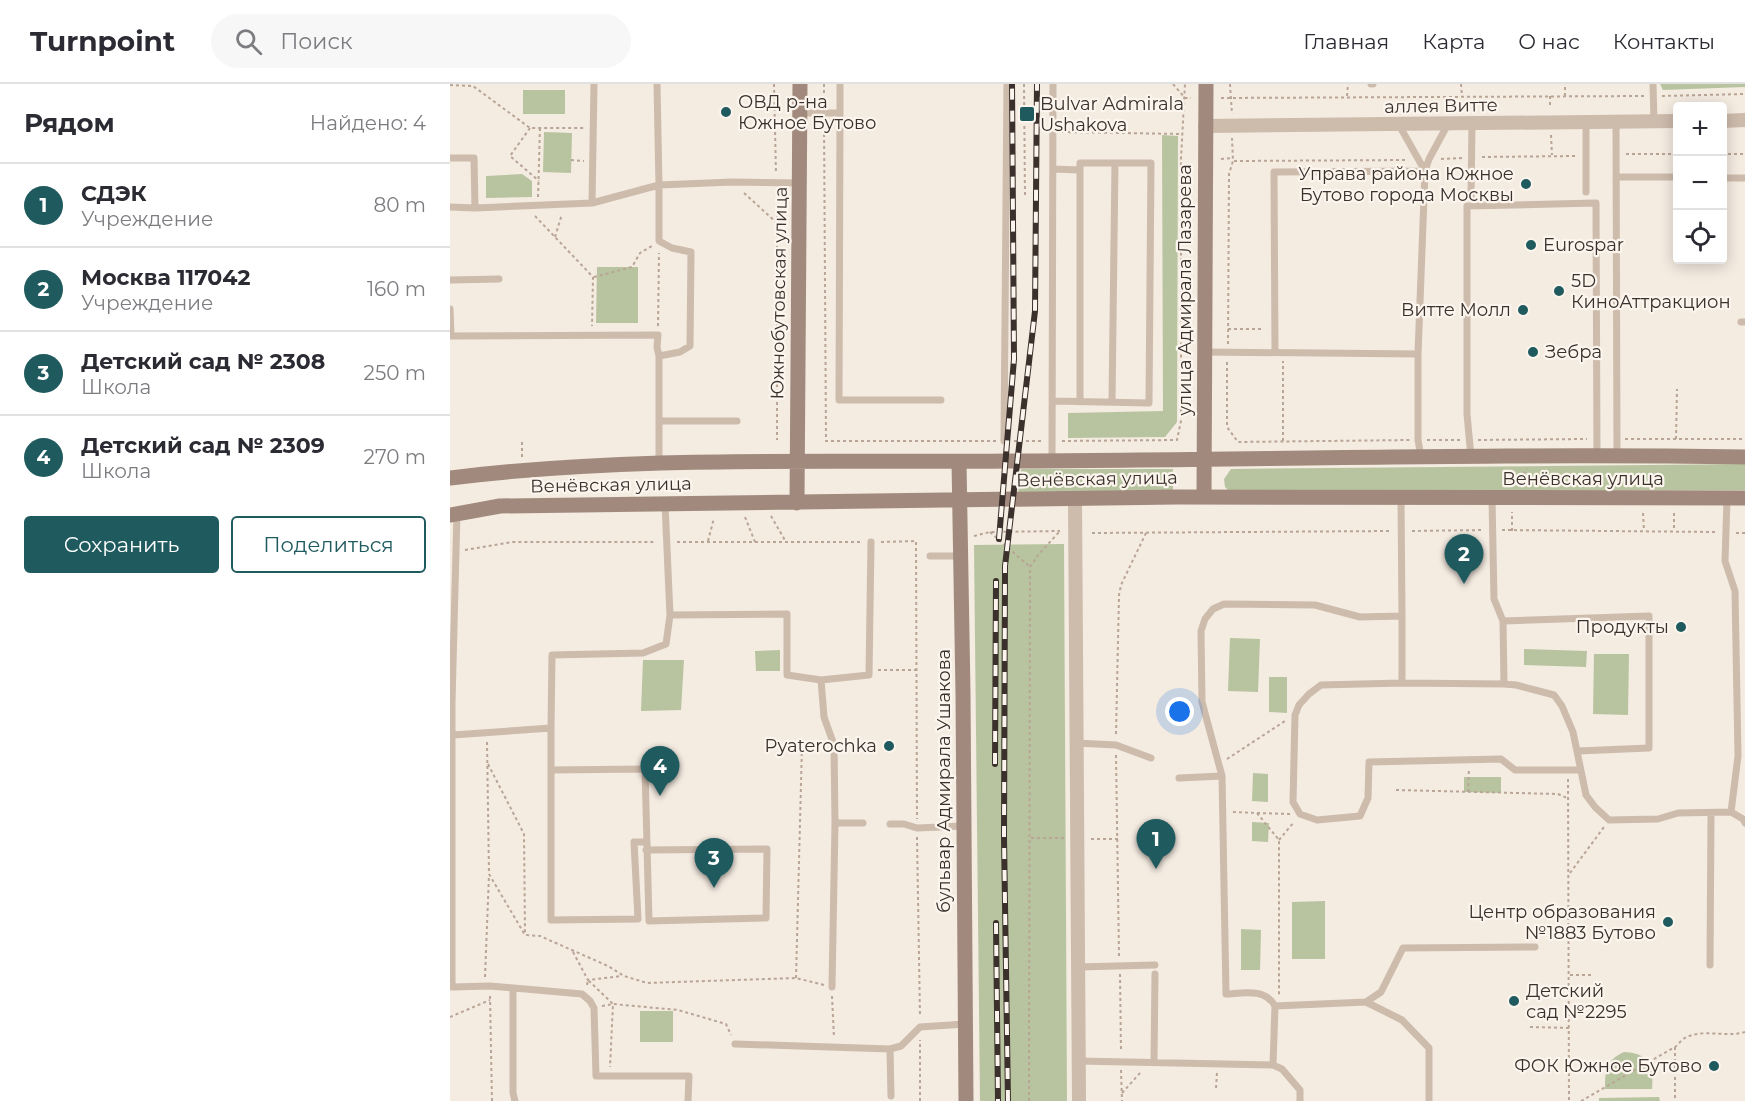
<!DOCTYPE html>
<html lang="ru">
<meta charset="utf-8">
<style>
body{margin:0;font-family:Montserrat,sans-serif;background:#f7f7f7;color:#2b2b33}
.controls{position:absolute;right:18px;top:18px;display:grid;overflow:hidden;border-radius:6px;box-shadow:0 3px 15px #0003}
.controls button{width:54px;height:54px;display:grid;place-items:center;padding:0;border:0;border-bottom:2px solid #e1e1e2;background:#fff;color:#2b2b33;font:30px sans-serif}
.you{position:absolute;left:730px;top:628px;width:21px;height:21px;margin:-15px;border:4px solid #fff;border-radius:50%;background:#1a73e8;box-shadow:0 0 0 9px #1a73e833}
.badge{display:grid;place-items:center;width:39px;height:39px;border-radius:50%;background:#1f5a5e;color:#fff;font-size:20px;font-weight:700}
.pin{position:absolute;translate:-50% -50px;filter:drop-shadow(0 2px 3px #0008)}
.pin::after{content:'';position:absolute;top:32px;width:21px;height:18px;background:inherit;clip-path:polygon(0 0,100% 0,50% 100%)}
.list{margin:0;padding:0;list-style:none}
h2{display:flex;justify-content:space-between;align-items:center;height:78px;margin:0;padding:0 24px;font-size:26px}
h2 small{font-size:20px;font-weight:400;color:#7c7c81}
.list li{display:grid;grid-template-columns:39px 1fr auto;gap:18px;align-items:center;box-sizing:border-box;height:84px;padding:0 24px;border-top:2px solid #e1e1e2}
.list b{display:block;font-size:22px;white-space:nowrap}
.list p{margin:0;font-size:20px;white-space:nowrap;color:#7c7c81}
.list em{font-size:20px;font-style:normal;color:#7c7c81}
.actions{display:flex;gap:12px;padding:18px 24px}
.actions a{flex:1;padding:14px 0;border:2px solid #1f5a5e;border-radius:6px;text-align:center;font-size:21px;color:#1f5a5e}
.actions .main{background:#1f5a5e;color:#fff}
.icon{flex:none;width:33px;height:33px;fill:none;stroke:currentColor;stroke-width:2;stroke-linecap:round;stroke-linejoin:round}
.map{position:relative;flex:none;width:1295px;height:1017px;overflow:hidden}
header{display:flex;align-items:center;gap:36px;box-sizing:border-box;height:84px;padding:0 30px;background:#fff;border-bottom:2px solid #e1e1e2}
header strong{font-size:28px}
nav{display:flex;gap:33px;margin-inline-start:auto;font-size:21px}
.search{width:420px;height:54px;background:#f7f7f7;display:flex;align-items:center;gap:15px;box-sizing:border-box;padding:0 21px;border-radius:33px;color:#7c7c81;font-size:22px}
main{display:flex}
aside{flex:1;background:#fff}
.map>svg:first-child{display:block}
</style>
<header>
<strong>Turnpoint</strong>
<div class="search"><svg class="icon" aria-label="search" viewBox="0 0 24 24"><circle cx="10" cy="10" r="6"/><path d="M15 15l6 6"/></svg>Поиск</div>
<nav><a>Главная</a><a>Карта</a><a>О нас</a><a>Контакты</a></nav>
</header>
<main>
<aside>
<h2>Рядом<small>Найдено: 4</small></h2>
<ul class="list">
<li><span class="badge">1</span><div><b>СДЭК</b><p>Учреждение</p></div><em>80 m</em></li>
<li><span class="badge">2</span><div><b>Москва 117042</b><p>Учреждение</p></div><em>160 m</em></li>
<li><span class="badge">3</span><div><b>Детский сад № 2308</b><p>Школа</p></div><em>250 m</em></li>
<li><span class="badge">4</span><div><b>Детский сад № 2309</b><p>Школа</p></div><em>270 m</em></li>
</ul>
<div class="actions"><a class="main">Сохранить</a><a>Поделиться</a></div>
</aside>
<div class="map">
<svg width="1295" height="1017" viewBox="0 0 1295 1017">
<rect width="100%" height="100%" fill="#f4ebe1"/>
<path fill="#b8c4a0" d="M 1210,0 L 1295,0 L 1295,3 L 1213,6 Z
M 73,6 L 115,6 L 115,30 L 73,30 Z
M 94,48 L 122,49 L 121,89 L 93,88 Z
M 712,51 L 728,52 L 727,338 L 715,353 L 618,354 L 618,329 L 713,327 Z
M 72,90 L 82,97 L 82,113 L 36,114 L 36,92 Z
M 147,183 L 188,183 L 188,239 L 146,239 Z
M 1295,380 L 1295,406 L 780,408 L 775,403 L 774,395 L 781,385 Z
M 571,385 L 723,385 L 723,408 L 568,410 Z
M 614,460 L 617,1017 L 530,1017 L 524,461 Z
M 780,554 L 810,555 L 808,608 L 778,607 Z
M 1074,565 L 1137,567 L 1136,583 L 1074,581 Z
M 330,566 L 330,587 L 306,587 L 305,567 Z
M 1144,570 L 1179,570 L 1178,631 L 1143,630 Z
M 193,576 L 234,576 L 231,626 L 191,627 Z
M 819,593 L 837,593 L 837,629 L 819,628 Z
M 803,689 L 818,690 L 818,718 L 802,717 Z
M 1014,693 L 1051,693 L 1051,709 L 1014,708 Z
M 802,738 L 819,739 L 818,758 L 802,757 Z
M 875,817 L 875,875 L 842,875 L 842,818 Z
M 791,845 L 811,846 L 810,886 L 791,886 Z
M 190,927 L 223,927 L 223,958 L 190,958 Z
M 1174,968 C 1199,969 1204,982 1202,1005 L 1155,1005 C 1155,987 1156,976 1174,968 Z
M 1209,1013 L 1210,1017 L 1149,1017 L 1149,1014 Z"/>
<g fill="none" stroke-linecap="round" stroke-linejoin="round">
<path stroke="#b9a596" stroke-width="2" stroke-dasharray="3 3" stroke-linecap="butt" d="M 324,0 L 326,90
M 374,0 L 374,20
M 574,0 L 575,112
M 723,0 L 735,14 L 741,14
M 780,0 L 782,30
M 1011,0 L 1012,12
M 0,1 L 23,2 L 80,44 L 135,44
M 897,12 L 898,0
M 1100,12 L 1100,24
M 1115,12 L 1115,0
M 1212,12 L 1295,10
M 771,14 L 1194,12
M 374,38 L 376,357 L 546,357
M 80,44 L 60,72 L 89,97
M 612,48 L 732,50
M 1101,51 L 1102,71
M 1176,70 L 1228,70
M 1272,70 L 1295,70
M 1032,73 L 1126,72
M 771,75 L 783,74
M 991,75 L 1012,74
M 121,76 L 134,77
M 784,77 L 958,76
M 1226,102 L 1226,121
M 327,108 L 327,356
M 294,109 L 327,139
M 88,113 L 90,44
M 85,132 L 143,193 L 142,242
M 105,153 L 112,130
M 144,193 L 182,183 L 190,169 L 202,162
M 208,242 L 209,169
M 778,245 L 814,245
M 778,260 L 779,90 L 783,77 L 782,54
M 777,278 L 777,343 L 788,358 L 960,356
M 1175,355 L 1295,355
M 1226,355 L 1227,305
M 977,356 L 1011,356
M 1028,356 L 1137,355
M 564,357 L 594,357
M 612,357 L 727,356 L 731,337 L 731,75 L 735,0
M 833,357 L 833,277
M 72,358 L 72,373
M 1066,400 L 1077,385
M 1193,429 L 1194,447
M 1224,429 L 1224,447
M 321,432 L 336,458
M 295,433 L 305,458
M 1052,446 L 1265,448
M 962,447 L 1034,446
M 1062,447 L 1062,428
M 540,448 L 580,483
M 642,449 L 941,447
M 1286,449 L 1295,449
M 524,452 L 540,448 L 610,447
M 258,457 L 264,434
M 227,458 L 410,458
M 431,458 L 466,457 L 467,735
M 15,466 L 63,458 L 206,458
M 428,586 L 466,586
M 666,650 L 669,511 L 671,501 L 696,449
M 37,658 L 39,790 L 75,851 L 90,852 L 158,882 L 174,892 L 197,899 L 346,894 L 374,901
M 666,671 L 669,872
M 777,675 L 835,637
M 38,680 L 74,750 L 75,848
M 1118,695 L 1119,1017
M 946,706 L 1108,710 L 1119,715
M 1018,708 L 1019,684
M 783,728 L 807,729 L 829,756 L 829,911
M 807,729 L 840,730
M 467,753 L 470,933
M 581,754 L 614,754
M 641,755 L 668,755
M 829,756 L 844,738
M 1120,789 L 1154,743
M 123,868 L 138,896 L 172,892
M 670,890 L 671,968
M 1120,891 L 1142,891
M 35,893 L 39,791
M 346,894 L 352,661
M 137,901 L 138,896 L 163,920 L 160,983
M 40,912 L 42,1017
M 382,912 L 384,954
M 152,922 L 163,920 L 228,926 L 276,940 L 281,951
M 0,933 L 40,916
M 1080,943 L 1120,944
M 1225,963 L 1225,1017
M 671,986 L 672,1017
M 766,1004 L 767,988
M 672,1009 L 690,989
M 470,1017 L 470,956
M 579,1017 L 580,483 L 589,470 L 610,447
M 1131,1017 L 1225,963 C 1228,961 1232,955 1235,954 C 1253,944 1276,954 1295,948"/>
<path stroke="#cdbbac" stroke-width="7" d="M 144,0 L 142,119 L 209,101 L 207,0
M 921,0 L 923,0
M 1203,0 L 1204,37
M 350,29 L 390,29 L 390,0
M 390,29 L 389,316 L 491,316
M 1136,38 L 1136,108
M 1166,38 L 1167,371
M 949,41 L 975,87
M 0,74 L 24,74 L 25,124
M 603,85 L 630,86
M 1166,93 L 1228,93
M 1272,94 L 1295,94
M 1021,113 L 1022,39
M 0,123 L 25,124 L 142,119
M 0,196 L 49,195
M 0,225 L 1,252
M 1291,238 L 1295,238
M 0,252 L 208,251 L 207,263 L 209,272
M 755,268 L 968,270
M 825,268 L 824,88 L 975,87
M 603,317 L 699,319 L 701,79 L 630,79 L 630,318
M 662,318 L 665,79
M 209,337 L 287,337
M 554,357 L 557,0
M 971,373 L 968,356 L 968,270 L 975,87 L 979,75 L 998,40
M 1021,373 L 1017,330 L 1017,122 L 1146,119 L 1147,372
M 602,377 L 603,0
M 209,378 L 209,272 L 230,268 L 240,262 L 241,168 L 222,164 L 209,157 L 209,101 L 282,98 L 350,99
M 1042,414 L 1044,515 L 1053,537 L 1054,600
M 1277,415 L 1275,477 L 1285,507 L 1288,672 L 1281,728
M 7,429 L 2,618 L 2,903 L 40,902 L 132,910 L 140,917 L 144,924 L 146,992 L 239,992 L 238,1017
M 480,472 L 510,472
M 220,531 L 337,530 L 337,591 L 371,596 L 374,633 L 384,661 L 385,739 L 382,903
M 952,532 L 952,599 L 1054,600 L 1066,601 L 1104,611 L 1112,622 L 1123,648 L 1136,711 L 1145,723 L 1159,736 L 1208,735 L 1228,729 L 1281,728 L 1293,735 L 1295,739
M 1053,537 L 1199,532 L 1199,664 L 1128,667
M 371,596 L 419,591 L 421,458
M 952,599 L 871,601 L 859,610 L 849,621 L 845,631 L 843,718 L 850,730 L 867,736 L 910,732 L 918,714 L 919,678 L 1051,675 L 1065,686 L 1130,686
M 101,644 L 101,836 L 188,835 L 184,758 L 196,758
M 3,651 L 101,644 L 102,571 L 193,569 L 216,560 L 220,531 L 215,420
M 626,659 L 666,661 L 701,674
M 101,686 L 195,685 L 199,837 L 316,834 L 317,765 L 196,766
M 729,694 L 772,692
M 385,739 L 413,739
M 440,740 L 454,740 L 467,744 L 513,742
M 1260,881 L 1261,730
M 628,883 L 705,881
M 63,904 L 63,1009 L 65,1017
M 916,918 L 931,908 L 953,864 L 1085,863
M 825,922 L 916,918 L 952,936 L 979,964 L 979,1017
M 285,960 L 440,965 L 451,962 L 470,943 L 515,940
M 440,965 L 441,1012
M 629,977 L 823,981
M 704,977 L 705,890
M 850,1017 L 850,1006 L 832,985 L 823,981 L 825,922 C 815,904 794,909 776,910 L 772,692 L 752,618 L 751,547 L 755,535 L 763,525 L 774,520 L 865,521 L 910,533 L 952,532 L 951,413"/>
<path stroke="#cdbbac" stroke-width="14" d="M 1272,37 L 1295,36
M 755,42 L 1228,37
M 625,415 L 629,1017"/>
<path stroke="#a18a7d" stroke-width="15" d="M 509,378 L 513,609 L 516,1017
M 0,394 C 185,371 373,379 559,377 C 804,376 1050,369 1295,373
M 754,413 L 756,0
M 347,419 L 350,0
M 0,431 L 50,422 L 727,413 L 1295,414"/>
<defs>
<path id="rail" d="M 549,455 L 564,275 L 562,0
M 545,680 L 546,497
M 546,839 L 548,1017
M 558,1017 L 554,753 L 555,482 L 585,227 L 587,0"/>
</defs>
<use href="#rail" stroke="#3b302b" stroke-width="6"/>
<use href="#rail" stroke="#fbf5ee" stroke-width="4" stroke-dasharray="11" stroke-linecap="butt"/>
</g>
<g fill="#1f5a5e" stroke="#fbf5ee" stroke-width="2">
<circle cx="276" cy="28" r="6"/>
<rect x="569" y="22" width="16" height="16" rx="3"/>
<circle cx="1076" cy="100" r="6"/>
<circle cx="1081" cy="161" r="6"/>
<circle cx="1109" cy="207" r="6"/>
<circle cx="1073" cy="226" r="6"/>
<circle cx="1083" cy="268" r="6"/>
<circle cx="1231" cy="543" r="6"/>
<circle cx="439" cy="662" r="6"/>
<circle cx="1218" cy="838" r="6"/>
<circle cx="1064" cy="917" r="6"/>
<circle cx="1264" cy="982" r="6"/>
</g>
<g text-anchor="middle" stroke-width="4.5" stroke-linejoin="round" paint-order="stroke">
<g font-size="18" fill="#3b302b" stroke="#fbf5ee" text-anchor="start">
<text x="288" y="24">ОВД р-на<tspan x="288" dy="21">Южное Бутово</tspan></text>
<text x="590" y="26">Bulvar Admirala<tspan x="590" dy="21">Ushakova</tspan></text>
<text x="1064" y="96" text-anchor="end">Управа района Южное<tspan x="1064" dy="21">Бутово города Москвы</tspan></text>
<text x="1093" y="167">Eurospar</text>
<text x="1121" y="203">5D<tspan x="1121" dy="21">КиноАттракцион</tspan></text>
<text x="1061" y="232" text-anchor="end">Витте Молл</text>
<text x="1095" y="274">Зебра</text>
<text x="1219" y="549" text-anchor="end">Продукты</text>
<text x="427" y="668" text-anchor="end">Pyaterochka</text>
<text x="1206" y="834" text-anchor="end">Центр образования<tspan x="1206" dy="21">№1883 Бутово</tspan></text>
<text x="1076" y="913">Детский<tspan x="1076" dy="21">сад №2295</tspan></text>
<text x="1252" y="988" text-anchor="end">ФОК Южное Бутово</text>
</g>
<g font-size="18" fill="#3b302b" stroke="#fbf5ee">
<text transform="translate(991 22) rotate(-1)" y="6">аллея Витте</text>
<text transform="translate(735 206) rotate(-90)" y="6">улица Адмирала Лазарева</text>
<text transform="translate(329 209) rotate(-89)" y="6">Южнобутовская улица</text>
<text transform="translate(647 395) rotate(-1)" y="6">Венёвская улица</text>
<text x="1133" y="401">Венёвская улица</text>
<text transform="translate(161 401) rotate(-1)" y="6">Венёвская улица</text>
<text transform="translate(494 697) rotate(-90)" y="6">бульвар Адмирала Ушакова</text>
</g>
</g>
</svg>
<div class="controls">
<button>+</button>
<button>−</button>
<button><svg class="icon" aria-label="locate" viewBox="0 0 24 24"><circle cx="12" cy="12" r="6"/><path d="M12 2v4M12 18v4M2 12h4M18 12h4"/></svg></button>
</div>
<div class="you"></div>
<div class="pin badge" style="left:706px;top:785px">1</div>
<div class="pin badge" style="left:1014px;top:500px">2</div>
<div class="pin badge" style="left:264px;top:804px">3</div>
<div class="pin badge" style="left:210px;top:712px">4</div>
</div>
</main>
